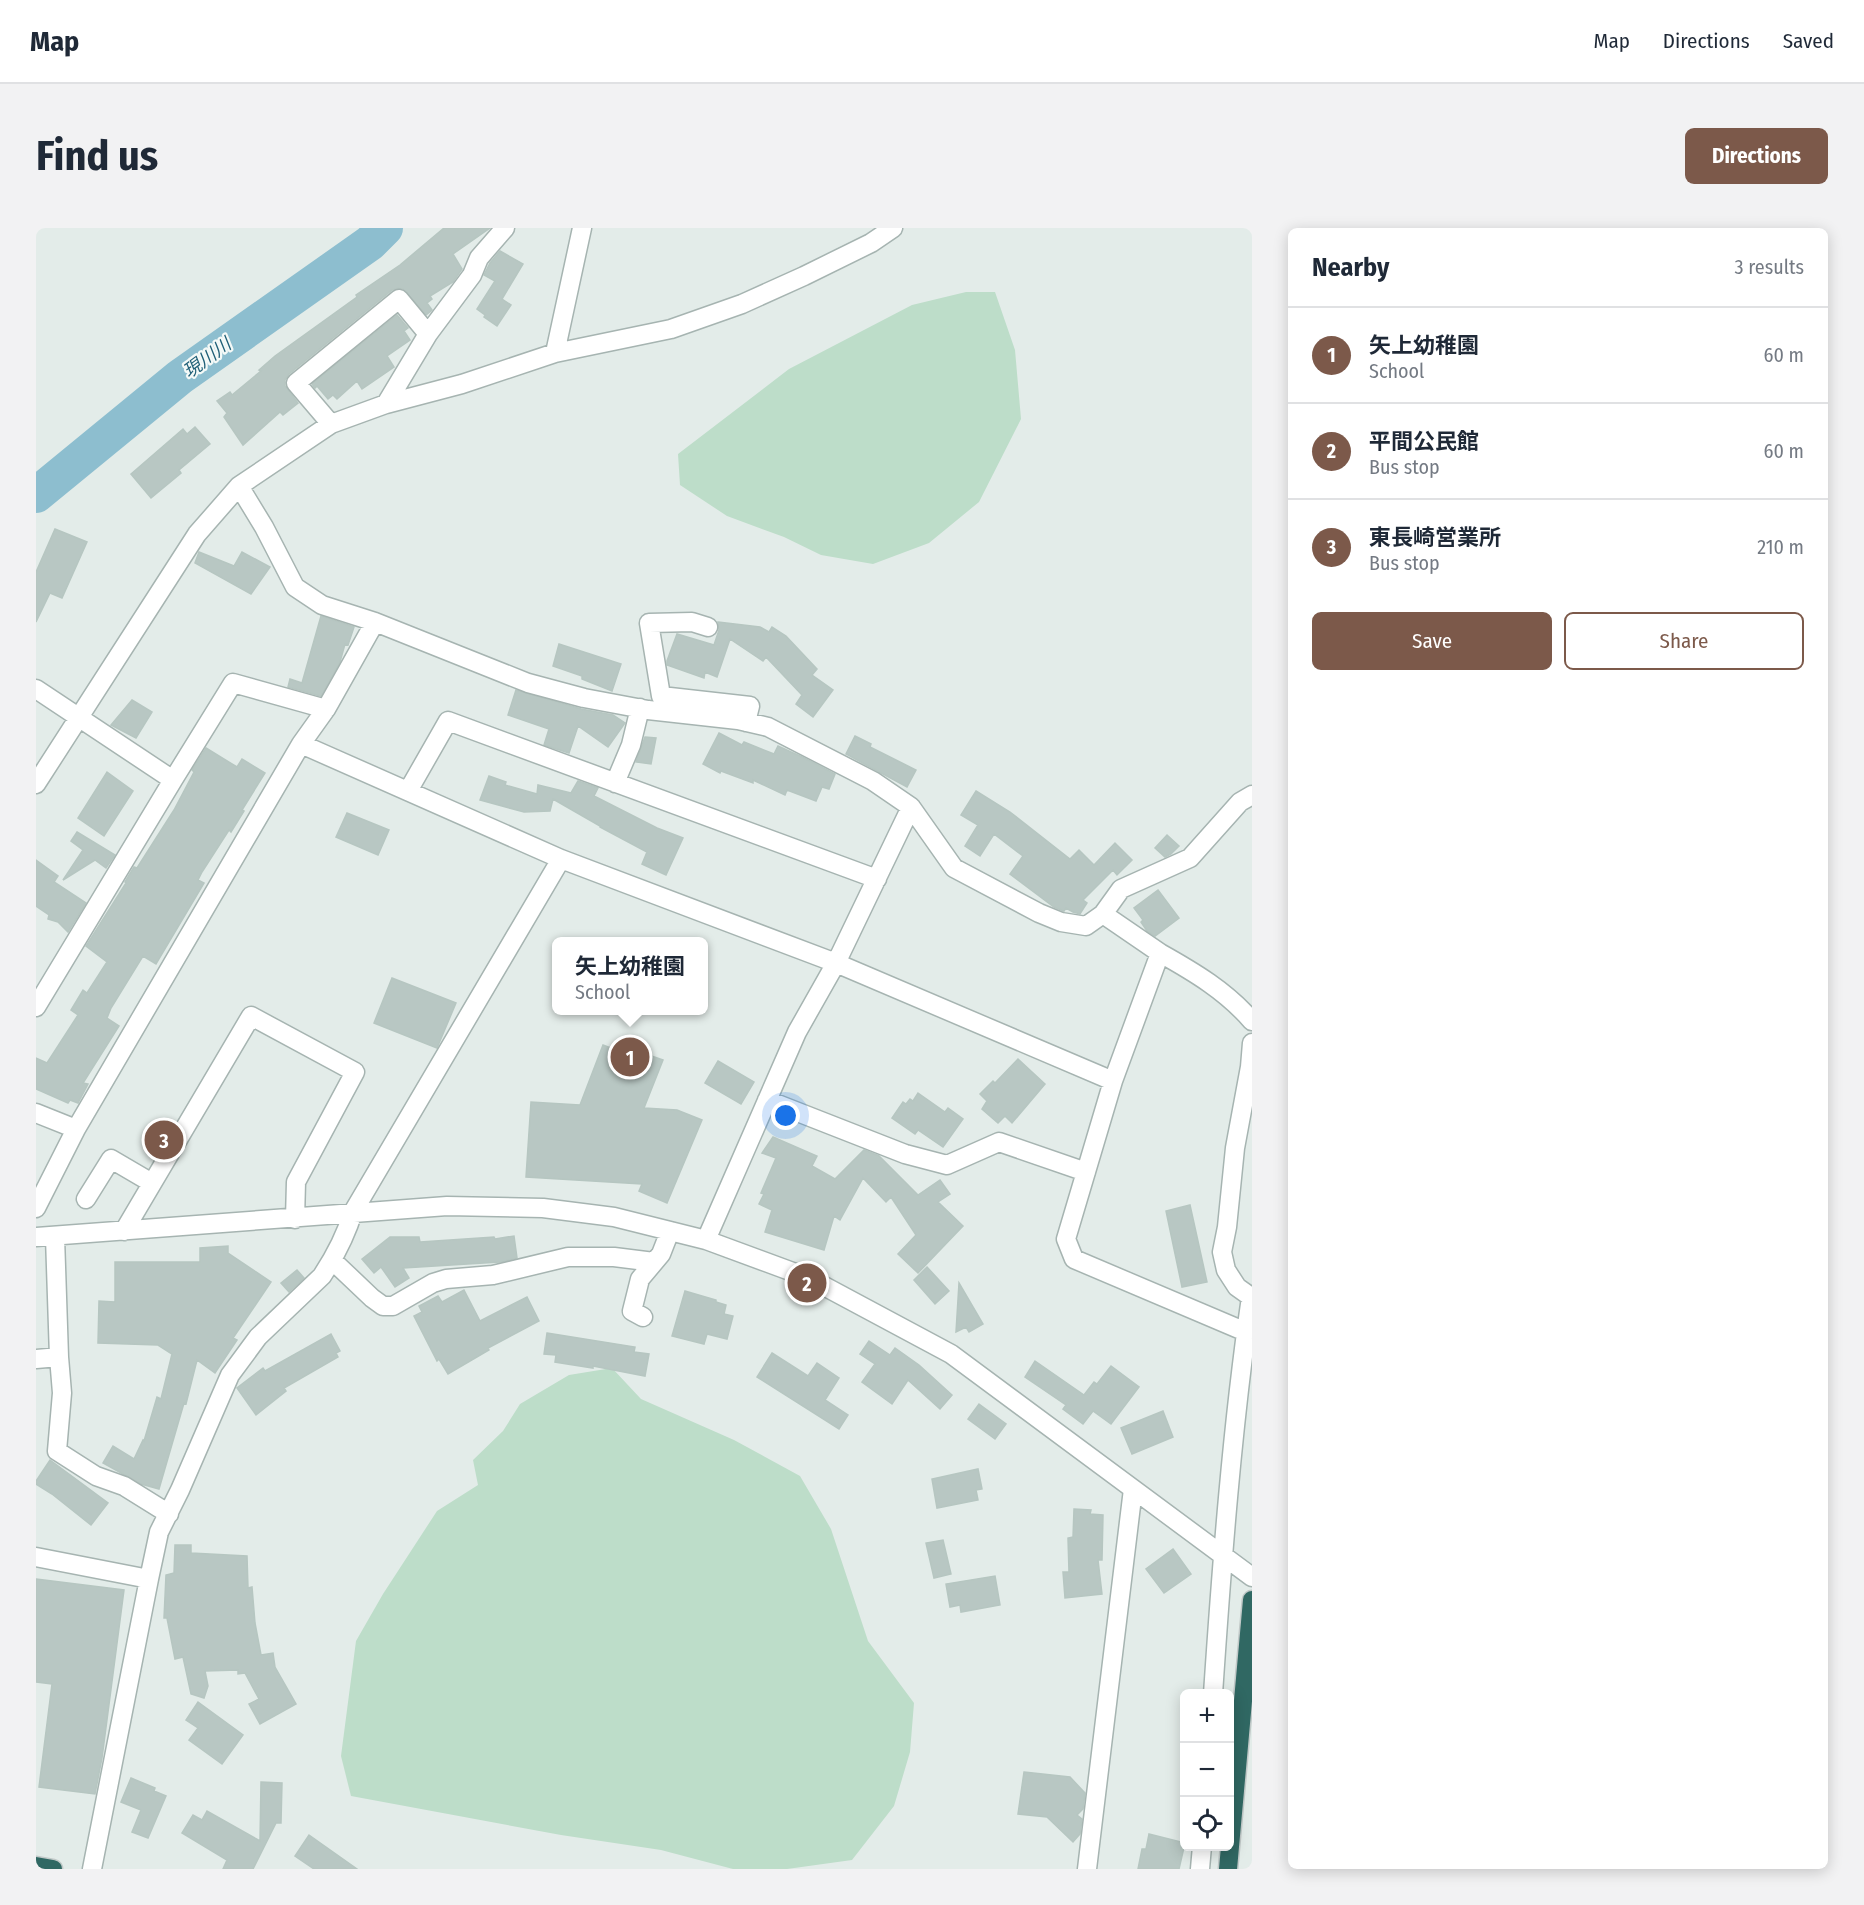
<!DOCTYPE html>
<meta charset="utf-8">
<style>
body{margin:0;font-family:"Fira Sans Condensed","Noto Sans JP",sans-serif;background:#f2f2f3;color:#1f2937}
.controls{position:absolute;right:18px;bottom:18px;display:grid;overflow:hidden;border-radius:9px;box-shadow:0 3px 15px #0003}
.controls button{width:54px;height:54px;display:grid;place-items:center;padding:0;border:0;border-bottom:2px solid #e0e1e3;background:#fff;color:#1f2937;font:30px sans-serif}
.you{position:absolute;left:750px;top:888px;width:21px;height:21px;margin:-15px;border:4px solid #fff;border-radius:50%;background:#1a73e8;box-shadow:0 0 0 9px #1a73e833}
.badge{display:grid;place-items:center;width:39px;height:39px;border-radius:50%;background:#7c594a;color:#fff;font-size:20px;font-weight:700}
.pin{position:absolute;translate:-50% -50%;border:3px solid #fff;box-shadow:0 2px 6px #0006}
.popup{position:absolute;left:516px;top:709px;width:156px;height:78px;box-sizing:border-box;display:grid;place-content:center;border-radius:9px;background:#fff;filter:drop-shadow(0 2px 4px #0005);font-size:20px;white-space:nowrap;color:#747a83}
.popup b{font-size:22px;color:#1f2937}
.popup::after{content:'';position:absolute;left:50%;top:100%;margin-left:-12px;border:12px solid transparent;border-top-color:#fff}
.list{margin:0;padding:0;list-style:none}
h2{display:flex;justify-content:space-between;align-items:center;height:78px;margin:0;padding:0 24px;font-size:26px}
h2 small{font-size:20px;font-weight:400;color:#747a83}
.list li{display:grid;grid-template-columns:39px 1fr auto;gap:18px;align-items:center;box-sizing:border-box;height:96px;padding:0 24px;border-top:2px solid #e0e1e3}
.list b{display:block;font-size:22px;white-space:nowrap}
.list p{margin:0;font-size:20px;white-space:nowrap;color:#747a83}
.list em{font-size:20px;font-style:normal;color:#747a83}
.actions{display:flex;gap:12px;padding:18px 24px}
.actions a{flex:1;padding:14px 0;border:2px solid #7c594a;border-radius:9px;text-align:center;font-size:21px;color:#7c594a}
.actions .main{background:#7c594a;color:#fff}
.icon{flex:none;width:33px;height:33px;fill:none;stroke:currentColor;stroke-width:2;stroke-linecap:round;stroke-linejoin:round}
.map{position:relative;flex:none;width:1216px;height:1641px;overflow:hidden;border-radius:9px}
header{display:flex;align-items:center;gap:36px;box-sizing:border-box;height:84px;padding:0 30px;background:#fff;border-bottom:2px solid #e0e1e3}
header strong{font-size:28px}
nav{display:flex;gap:33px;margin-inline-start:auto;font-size:21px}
.intro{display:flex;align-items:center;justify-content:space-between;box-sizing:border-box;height:144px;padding:0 36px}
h1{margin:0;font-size:42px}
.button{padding:15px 27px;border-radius:9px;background:#7c594a;color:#fff;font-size:21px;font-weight:700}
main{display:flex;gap:36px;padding:0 36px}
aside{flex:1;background:#fff;border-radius:9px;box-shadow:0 3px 15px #0003}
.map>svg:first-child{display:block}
</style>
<header>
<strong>Map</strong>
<nav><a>Map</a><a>Directions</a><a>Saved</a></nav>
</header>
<div class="intro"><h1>Find us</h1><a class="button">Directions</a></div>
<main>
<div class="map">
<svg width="1216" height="1641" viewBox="0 0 1216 1641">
<rect width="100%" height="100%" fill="#e3ece9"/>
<path fill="#bdddc9" d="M 930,64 L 959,64 L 979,122 L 985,191 L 943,274 L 893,315 L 837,336 L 785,327 L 748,309 L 691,288 L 644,257 L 642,226 L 753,141 L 876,77 Z
M 576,1140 L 605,1171 L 698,1212 L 764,1248 L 795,1301 L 832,1413 L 878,1475 L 874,1524 L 858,1578 L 816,1632 L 751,1641 L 697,1641 L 625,1622 L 525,1607 L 315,1568 L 305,1528 L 320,1413 L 347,1366 L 401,1283 L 442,1257 L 437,1232 L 467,1203 L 484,1176 L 533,1147 Z"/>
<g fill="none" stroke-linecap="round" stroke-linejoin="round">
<path stroke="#8dbecf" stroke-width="36" d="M 0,267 L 144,149 L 334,15 L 349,0"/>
</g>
<path fill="#b8c7c3" stroke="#b6c6c1" stroke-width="1.5" d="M 408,0 L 454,0 L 417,26 L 426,41 L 417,54 L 394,68 L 396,71 L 391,75 L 396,82 L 395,83 L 390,87 L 367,61 L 362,60 L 356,62 L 253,146 L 249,152 L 249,158 L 262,175 L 247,187 L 244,184 L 207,217 L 188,189 L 191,185 L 181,173 L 194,164 L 196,167 L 225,143 L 223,142 L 239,128 L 321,69 L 320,67 L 364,37 Z
M 464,23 L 487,36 L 466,71 L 475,77 L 461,98 L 448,89 L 449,87 L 441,81 L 459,53 L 448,47 L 454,35 Z
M 361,87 L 372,100 L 368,103 L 374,112 L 351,128 L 358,139 L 326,161 L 321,153 L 301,171 L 297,167 L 292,171 L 281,158 L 279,160 L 276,156 Z
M 159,199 L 174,216 L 143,242 L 145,245 L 115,270 L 95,246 L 147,201 L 151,206 Z
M 19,301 L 51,314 L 26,370 L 14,365 L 0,394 L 0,344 Z
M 163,324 L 198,338 L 206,324 L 234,339 L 215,366 L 159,335 Z
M 285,388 L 318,399 L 312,417 L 309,416 L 304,434 L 285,468 L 252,459 L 254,451 L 266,455 Z
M 682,394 L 724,399 L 733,404 L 736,399 L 750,408 L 781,441 L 776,447 L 797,462 L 777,489 L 760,476 L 766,467 L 730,429 L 727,433 L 694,411 L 681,449 L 669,444 L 668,450 L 631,437 L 631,433 L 641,406 L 678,417 L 683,402 Z
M 523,416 L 585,436 L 576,463 L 546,451 L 546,448 L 517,438 Z
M 480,462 L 545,481 L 577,487 L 589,495 L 572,519 L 542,498 L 533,525 L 508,517 L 513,501 L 472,487 Z
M 96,472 L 116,484 L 100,510 L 75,497 Z
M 683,505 L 706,517 L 708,514 L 738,526 L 742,518 L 766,529 L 799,546 L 793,561 L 786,559 L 780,573 L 751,562 L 749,567 L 717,552 L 717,555 L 685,543 L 684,545 L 667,536 Z
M 819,508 L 835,516 L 834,519 L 880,542 L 871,559 L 810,526 Z
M 609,509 L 620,510 L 615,536 L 600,534 Z
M 170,520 L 201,539 L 206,531 L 229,545 L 206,582 L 208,583 L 195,604 L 193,602 L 166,644 L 162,652 L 168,655 L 120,736 L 107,728 L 75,780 L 71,790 L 83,798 L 47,855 L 52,856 L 42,875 L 34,872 L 32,875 L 0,861 L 0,830 L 11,835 L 42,787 L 35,782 L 47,762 L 51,765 L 71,734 L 50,718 L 90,655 L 89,654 L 98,639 L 101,640 L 138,582 L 158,544 L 156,542 Z
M 71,544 L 97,563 L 68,608 L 42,590 Z
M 453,548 L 470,554 L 469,557 L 501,566 L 502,557 L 535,565 L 542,553 L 562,560 L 558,568 L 621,600 L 647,610 L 630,647 L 606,636 L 611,624 L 564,599 L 564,598 L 517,571 L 514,583 L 488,584 L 444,572 Z
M 940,563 L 974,584 L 1034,631 L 1043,622 L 1058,637 L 1079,615 L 1096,632 L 1081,647 L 1077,642 L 1047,672 L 1051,675 L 1044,686 L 1037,684 L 1030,680 L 1028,683 L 1018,679 L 974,646 L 987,628 L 958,606 L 944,628 L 929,618 L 942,597 L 925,587 Z
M 311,585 L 353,602 L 342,627 L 300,609 Z
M 41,604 L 79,627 L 70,640 L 59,632 L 27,652 L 47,622 L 35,613 Z
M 1131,607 L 1143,618 L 1135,626 L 1129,629 L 1119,620 Z
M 0,632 L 22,648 L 18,654 L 50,675 L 32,704 L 22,694 L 12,691 L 13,687 L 0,678 Z
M 1122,662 L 1143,690 L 1119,708 L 1111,703 L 1105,694 L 1107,692 L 1098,680 Z
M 356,750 L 420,775 L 401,820 L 338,795 Z
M 567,817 L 598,829 L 601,823 L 627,832 L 608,880 L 641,882 L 666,892 L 631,975 L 603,963 L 606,956 L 490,949 L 495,874 L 544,877 Z
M 982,831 L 1009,856 L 976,895 L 969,888 L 962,895 L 946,881 L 951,873 L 944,866 L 957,853 L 959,855 Z
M 682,833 L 718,854 L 705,876 L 669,855 Z
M 882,865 L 909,884 L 912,880 L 927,891 L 907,919 L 882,902 L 879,906 L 856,890 L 867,874 L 870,876 L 874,871 L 877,873 Z
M 737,909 L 781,928 L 776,938 L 799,951 L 828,922 L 843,928 L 882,967 L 904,952 L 914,966 L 902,974 L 927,998 L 882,1045 L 862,1026 L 880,1007 L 855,969 L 850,974 L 827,950 L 804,992 L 798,988 L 788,1022 L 729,1004 L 736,982 L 723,976 L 728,966 L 725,965 L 740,930 L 726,925 Z
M 1154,977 L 1171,1054 L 1146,1059 L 1130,983 Z
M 478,1008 L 481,1030 L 464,1034 L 367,1040 L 373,1050 L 359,1059 L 345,1039 L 338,1045 L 326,1031 L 354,1009 L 383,1009 L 384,1014 L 458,1009 L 459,1011 Z
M 192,1018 L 192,1025 L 235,1054 L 197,1110 L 201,1112 L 179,1145 L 161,1132 L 150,1176 L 148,1175 L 123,1261 L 105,1256 L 67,1235 L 77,1218 L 98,1231 L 107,1212 L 108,1213 L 121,1169 L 125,1171 L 136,1126 L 122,1117 L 62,1115 L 63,1073 L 79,1074 L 79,1034 L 164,1034 L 164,1020 Z
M 891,1039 L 913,1063 L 899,1076 L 878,1052 Z
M 261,1042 L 268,1050 L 253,1064 L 245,1055 Z
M 923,1055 L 947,1096 L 933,1104 L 930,1099 L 920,1104 Z
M 428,1062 L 444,1093 L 491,1069 L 503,1093 L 452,1120 L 453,1122 L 412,1146 L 403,1131 L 401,1133 L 378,1088 L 386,1084 L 383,1078 L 402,1068 L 406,1074 Z
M 649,1063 L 680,1072 L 680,1074 L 690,1077 L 688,1086 L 697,1088 L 691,1111 L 671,1106 L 668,1116 L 636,1108 Z
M 511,1105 L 599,1119 L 598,1124 L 613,1126 L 609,1148 L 557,1138 L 557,1140 L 519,1134 L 520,1127 L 508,1126 Z
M 295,1106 L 304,1123 L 300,1125 L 302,1129 L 248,1160 L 250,1163 L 220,1187 L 201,1160 L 227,1140 L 229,1143 Z
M 833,1113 L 854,1127 L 859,1120 L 883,1137 L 916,1167 L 904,1181 L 872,1152 L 856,1176 L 826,1154 L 839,1136 L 824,1126 Z
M 736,1125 L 772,1148 L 781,1135 L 803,1150 L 789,1172 L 812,1187 L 803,1201 L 721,1149 Z
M 999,1133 L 1048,1167 L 1058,1154 L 1061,1156 L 1075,1138 L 1103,1159 L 1075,1196 L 1057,1183 L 1047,1196 L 1027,1181 L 1030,1177 L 989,1149 Z
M 943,1176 L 970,1196 L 959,1211 L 932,1191 Z
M 1127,1183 L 1137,1209 L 1096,1226 L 1085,1200 Z
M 14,1232 L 72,1275 L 55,1297 L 16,1266 L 0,1256 L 0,1253 Z
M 942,1241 L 946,1261 L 940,1262 L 942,1272 L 901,1280 L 896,1251 Z
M 1038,1281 L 1055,1282 L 1054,1286 L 1067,1287 L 1066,1332 L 1062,1332 L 1066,1366 L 1029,1370 L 1027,1344 L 1033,1344 L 1032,1310 L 1037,1309 Z
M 907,1312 L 915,1346 L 898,1350 L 890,1315 Z
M 139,1317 L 155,1317 L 155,1325 L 211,1328 L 212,1360 L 216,1359 L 219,1395 L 225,1427 L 237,1425 L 239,1439 L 260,1476 L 224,1496 L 213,1476 L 223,1471 L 209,1445 L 202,1446 L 202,1442 L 169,1443 L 172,1458 L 168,1470 L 155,1466 L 147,1429 L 139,1431 L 131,1390 L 128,1390 L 130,1347 L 138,1345 Z
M 1137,1321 L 1155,1346 L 1128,1365 L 1110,1341 Z
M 959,1348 L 964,1377 L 925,1384 L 924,1377 L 914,1379 L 910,1356 Z
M 0,1351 L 88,1362 L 66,1530 L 59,1566 L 3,1559 L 16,1456 L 0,1454 Z
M 162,1474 L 207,1507 L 186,1536 L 153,1512 L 162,1500 L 150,1492 Z
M 988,1544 L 1034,1549 L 1049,1565 L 1047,1581 L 1041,1587 L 1046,1591 L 1044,1606 L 1037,1614 L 1011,1589 L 982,1586 Z
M 95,1550 L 119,1560 L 118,1563 L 130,1568 L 112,1610 L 96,1604 L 105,1582 L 85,1574 Z
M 225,1554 L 246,1555 L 245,1595 L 240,1595 L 217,1641 L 187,1641 L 191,1632 L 146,1605 L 157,1587 L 166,1592 L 171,1583 L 224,1613 Z
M 1113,1606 L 1149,1615 L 1143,1641 L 1102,1641 L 1106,1621 L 1110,1621 Z
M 273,1607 L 321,1641 L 278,1641 L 259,1628 Z"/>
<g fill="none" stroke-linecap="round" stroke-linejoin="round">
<defs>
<path id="minor" d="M 519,125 L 546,0
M 350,176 L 392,106 L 436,47 L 443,30 L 469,0
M 295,196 L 260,155 L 363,71 L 392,106
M 203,258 L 228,299 L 259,359 L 286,377 L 339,394 L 492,455 L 548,470 L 612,482 L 702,492 L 732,499 L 837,553 L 875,579 L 800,735 L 761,804 L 670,1012
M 672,399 L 656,394 L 613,395 L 625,468 L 714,478 L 710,494
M 0,461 L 137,552 L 0,779
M 265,516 L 290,481 L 339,394
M 137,552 L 197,455 L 290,481
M 579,555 L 595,517 L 604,480
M 0,556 L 161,306 L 203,258 L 295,196 L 350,176 L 426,156 L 519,125 L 635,101 L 706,76 L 768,48 L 835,15 L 857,0
M 372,563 L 412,493 L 841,651
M 875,579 L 918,640 L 1003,685 L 1025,694 L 1050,698 L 1067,686
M 1124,725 C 1158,744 1190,763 1216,793
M 731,872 L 869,926 L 911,937 L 963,914 L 1050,944
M 0,885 L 40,901
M 50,971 L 75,931 L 116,955
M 0,980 L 40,901 L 265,516 L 525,631 L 800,735 L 1077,853
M 88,1003 L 215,788 L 319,844 L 260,954 L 259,991
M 0,1009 L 411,978 L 507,980 L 578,989 L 670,1012 L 773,1050 L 915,1126 L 1216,1349
M 19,1009 L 23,1129 L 26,1165 L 21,1223 L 60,1248 L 88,1258 L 133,1286
M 296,1032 L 336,1070 L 347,1078 L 357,1078 L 397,1055 L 410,1051 L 457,1047 L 532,1029 L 578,1029 L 618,1034
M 607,1089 L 596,1083 L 604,1051 L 625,1026 L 634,1003
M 1210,1104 L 1038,1031 L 1030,1011 L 1077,853 L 1124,725 L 1067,686 L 1085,661 L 1154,630 L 1204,574 L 1216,567
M 0,1131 L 23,1129
M 0,1329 L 113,1351 L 56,1641
M 113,1351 L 123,1304 L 144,1262 L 194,1147 L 222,1109 L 286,1048 C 299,1028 310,1007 317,984 L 525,631
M 1177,1466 C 1186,1333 1196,1200 1215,1069 L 1201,1059 L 1190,1042 L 1186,1024 L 1191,999 L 1199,920 L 1214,839 L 1216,815
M 1051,1641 L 1097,1261
M 1164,1641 L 1166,1618"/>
<path id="highway" d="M 0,1638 L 17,1641
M 1192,1641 L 1216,1372"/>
</defs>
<use href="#minor" stroke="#a6b4b1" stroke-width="21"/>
<use href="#highway" stroke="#c1c9c8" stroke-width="21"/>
<use href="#minor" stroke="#fff" stroke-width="18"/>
<use href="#highway" stroke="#306863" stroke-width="18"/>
</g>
<g text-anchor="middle" stroke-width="4.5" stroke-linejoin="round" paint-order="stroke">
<g font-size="18" font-style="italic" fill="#1f5f77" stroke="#f4f9f7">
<text transform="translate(171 130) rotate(-36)" y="6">現川川</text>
</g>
</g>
</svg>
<div class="controls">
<button>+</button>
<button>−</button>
<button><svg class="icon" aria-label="locate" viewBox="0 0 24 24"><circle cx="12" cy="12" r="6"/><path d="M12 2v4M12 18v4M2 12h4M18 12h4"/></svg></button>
</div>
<div class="you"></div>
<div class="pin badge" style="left:594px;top:829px">1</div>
<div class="popup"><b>矢上幼稚園</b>School</div>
<div class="pin badge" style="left:771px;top:1055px">2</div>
<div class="pin badge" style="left:128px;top:912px">3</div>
</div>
<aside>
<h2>Nearby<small>3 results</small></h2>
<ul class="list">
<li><span class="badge">1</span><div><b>矢上幼稚園</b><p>School</p></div><em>60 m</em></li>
<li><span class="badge">2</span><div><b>平間公民館</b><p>Bus stop</p></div><em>60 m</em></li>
<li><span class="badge">3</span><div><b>東長崎営業所</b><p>Bus stop</p></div><em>210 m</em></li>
</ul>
<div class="actions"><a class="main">Save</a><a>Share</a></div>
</aside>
</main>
